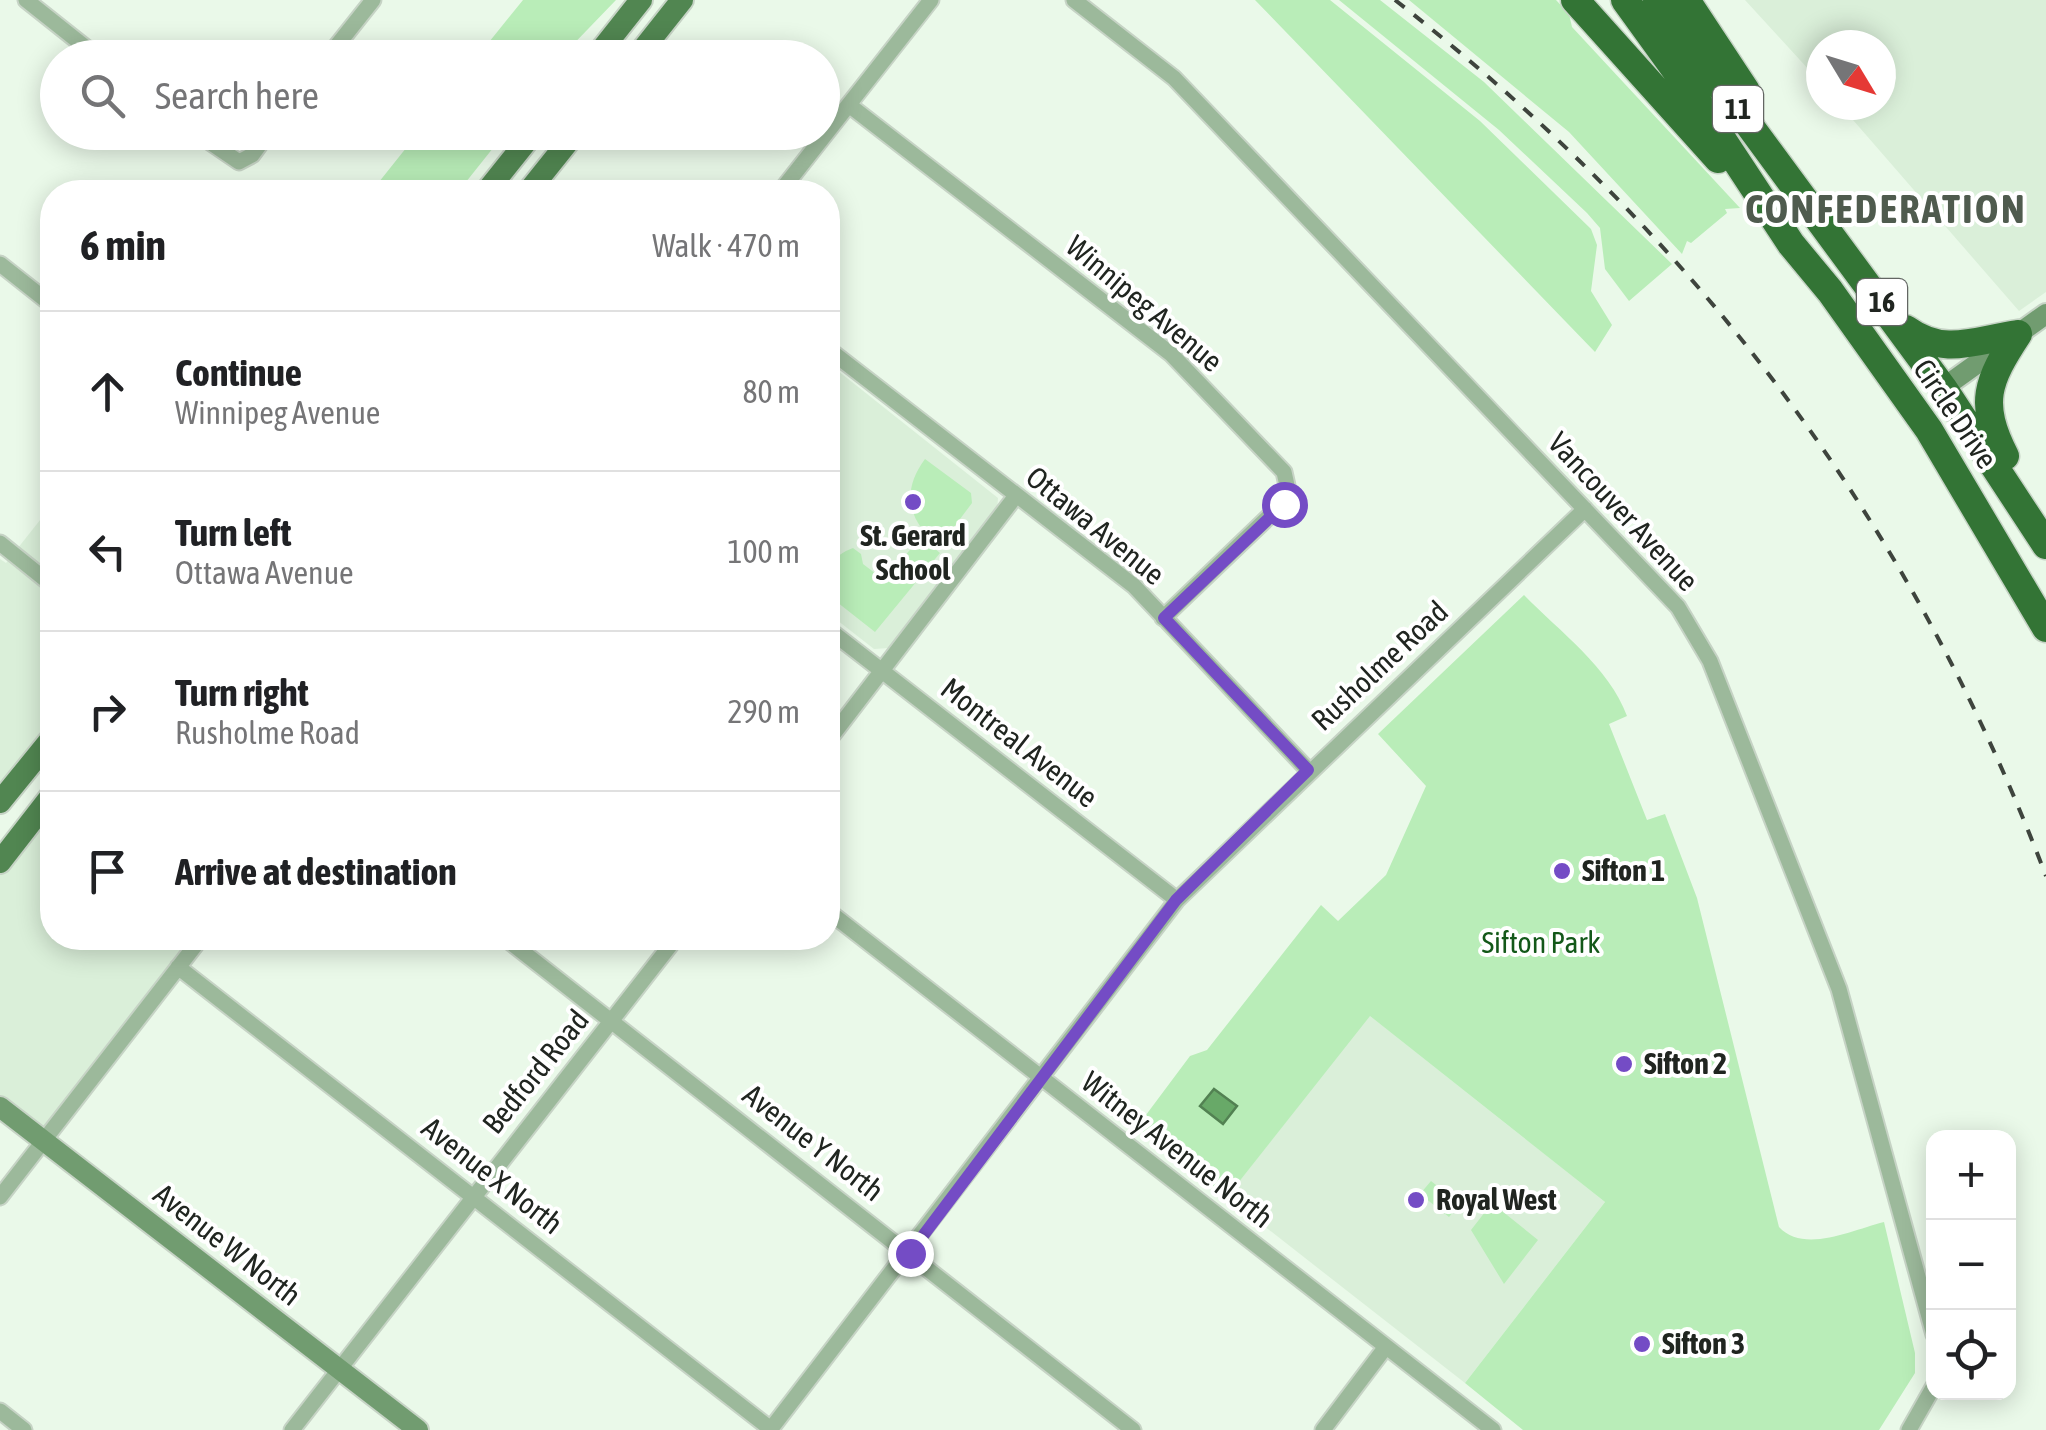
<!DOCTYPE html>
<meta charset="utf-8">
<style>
body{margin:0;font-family:"Asap Condensed",sans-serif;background:#f2f2f2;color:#202124}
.controls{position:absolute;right:30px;bottom:30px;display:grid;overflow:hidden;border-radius:20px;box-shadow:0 5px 25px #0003}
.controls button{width:90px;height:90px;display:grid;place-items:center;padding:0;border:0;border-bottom:2px solid #e0e0e0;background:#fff;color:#202124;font:50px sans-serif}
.compass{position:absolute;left:1806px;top:30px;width:90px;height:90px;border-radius:50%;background:#fff;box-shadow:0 5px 25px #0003;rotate:128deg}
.stop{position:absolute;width:30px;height:30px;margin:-22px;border:8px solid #744cc5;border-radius:50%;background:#fff}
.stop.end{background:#744cc5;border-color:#fff;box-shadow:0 2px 10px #0008}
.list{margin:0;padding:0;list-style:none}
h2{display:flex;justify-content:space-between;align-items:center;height:130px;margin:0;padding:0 40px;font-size:42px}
h2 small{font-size:32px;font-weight:400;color:#757577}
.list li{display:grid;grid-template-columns:65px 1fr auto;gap:30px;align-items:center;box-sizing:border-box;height:160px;padding:0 40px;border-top:2px solid #e0e0e0}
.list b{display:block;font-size:38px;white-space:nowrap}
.list p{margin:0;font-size:32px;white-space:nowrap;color:#757577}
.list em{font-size:32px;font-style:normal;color:#757577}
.icon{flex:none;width:55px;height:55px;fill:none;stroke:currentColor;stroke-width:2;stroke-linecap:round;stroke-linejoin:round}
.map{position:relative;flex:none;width:2046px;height:1430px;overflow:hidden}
.search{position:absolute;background:#fff;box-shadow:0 5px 25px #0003;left:40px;top:40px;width:800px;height:110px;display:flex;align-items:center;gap:25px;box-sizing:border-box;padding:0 35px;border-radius:55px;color:#757577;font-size:38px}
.panel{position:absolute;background:#fff;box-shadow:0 5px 25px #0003;left:40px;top:180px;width:800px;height:770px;border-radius:40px}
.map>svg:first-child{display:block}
</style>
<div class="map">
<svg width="2046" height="1430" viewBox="0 0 2046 1430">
<rect width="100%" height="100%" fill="#eaf9e9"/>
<path fill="#daefd9" d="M 1745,0 L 2046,0 L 2046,292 L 2019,311 L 1840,105 L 1881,105 L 1881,45 L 1821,45 L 1821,83 Z
M 828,363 L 998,498 L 997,512 L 889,648 L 874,649 L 828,613 Z
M 52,505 L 52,717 L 0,783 L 0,559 L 6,563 Z
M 52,795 L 52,938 L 205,938 L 178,967 L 119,1058 L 44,1141 L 0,1107 L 0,862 Z
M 1369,1015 L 1605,1202 L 1465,1383 L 1227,1197 Z"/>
<path fill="#b9edb8" d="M 523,0 L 616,0 L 561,57 L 477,57 Z
M 1255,0 L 1330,0 L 1480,121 L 1591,229 L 1597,245 L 1591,291 L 1612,325 L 1595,352 Z
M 1339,0 L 1380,0 L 1484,82 L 1672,264 L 1629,301 L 1605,269 L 1600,228 L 1587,213 L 1499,130 Z
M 1409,0 L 1556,0 L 1569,14 L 1572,27 L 1740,208 L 1725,209 L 1727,213 L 1691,243 L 1687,241 L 1682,254 L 1569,132 Z
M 418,133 L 418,132 L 505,133 L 458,192 L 371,192 Z
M 925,459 L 971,493 L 972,503 L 939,547 C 909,521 900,493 925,459 Z
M 921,537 L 940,553 L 875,632 L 828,595 C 827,572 830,556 853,548 L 861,554 L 863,564 L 884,580 Z
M 1524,595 C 1560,632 1609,667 1627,716 L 1609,724 L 1647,820 L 1665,814 L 1697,898 L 1779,1227 C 1804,1254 1852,1230 1884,1222 L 1915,1353 L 1915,1373 L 1879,1430 L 1523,1430 L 1465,1383 L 1605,1202 L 1370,1016 L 1227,1197 L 1137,1127 L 1190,1056 L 1207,1050 L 1321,905 L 1338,921 L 1386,875 L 1426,786 L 1378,734 Z
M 1431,1181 L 1460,1204 L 1449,1217 L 1420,1194 Z
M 1492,1203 L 1538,1240 L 1504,1284 L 1471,1230 Z"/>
<path fill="#68a968" stroke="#528152" stroke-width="2.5" d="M 1214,1089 L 1237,1106 L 1223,1124 L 1200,1106 Z"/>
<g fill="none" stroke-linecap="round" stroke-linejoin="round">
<defs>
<path id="street" d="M 26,0 L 99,58
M 1074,0 L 1174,78 L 1678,607 L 1710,661 L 1839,989 L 1934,1335
M 327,58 L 373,0
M 849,105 L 1171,354 L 1284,472 L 1288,490 L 1283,503 L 1163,618
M 195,132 L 239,162 L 252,155 L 269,132
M 780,192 L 931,0
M 0,264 L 52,305
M 828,349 L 1134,586 L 1308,770
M 0,543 L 52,585
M 828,629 L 1177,900
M 828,741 L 1015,497
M 828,911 L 1493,1430
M 505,938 L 1133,1430
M 178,967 L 772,1430
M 0,1197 L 201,938
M 0,1411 L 24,1430
M 292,1430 L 676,938
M 770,1430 L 1177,900 L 1585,509
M 1323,1430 L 1385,1348
M 1909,1430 L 1934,1386"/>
<path id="secondary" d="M 1943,388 L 2046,314
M 0,1107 L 418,1430"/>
<path id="primary" d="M 595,58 L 641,0
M 636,58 L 682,0
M 486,192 L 534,132
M 528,192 L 576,132
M 0,802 L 52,738
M 0,862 L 52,795"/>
<path id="highway" d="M 1575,0 L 1718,159
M 1625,0 L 1685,83 L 1791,244 L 1830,291 L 1929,430 L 2046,628
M 1657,0 L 1943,388 L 2046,545
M 1686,0 L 1746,91
M 1906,329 C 1945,357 1975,340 2018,334
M 2005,456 C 1978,403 1987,381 2018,334"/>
</defs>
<use href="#street" stroke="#c6d3c5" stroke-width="19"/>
<use href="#secondary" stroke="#c6d3c5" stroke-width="24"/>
<use href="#primary" stroke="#c6d3c5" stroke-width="26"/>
<use href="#highway" stroke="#c6d3c5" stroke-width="31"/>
<use href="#street" stroke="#9cb99b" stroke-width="15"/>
<use href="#secondary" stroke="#719c70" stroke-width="20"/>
<use href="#primary" stroke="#518651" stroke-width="22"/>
<use href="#highway" stroke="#337435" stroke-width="28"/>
<path stroke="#3e443d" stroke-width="4" stroke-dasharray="12 12" stroke-linecap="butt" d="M 1395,0 C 1695,234 1910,519 2046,876"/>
</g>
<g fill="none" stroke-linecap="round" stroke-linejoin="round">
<path stroke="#744cc5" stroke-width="12" d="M 910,1253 L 1176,900 L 1308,770 L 1164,618 L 1284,504"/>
</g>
<g fill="#744cc5" stroke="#fff" stroke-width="4">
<circle cx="913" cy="502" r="10"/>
<circle cx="1562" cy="871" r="10"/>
<circle cx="1624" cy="1064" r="10"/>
<circle cx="1416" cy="1200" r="10"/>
<circle cx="1642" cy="1344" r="10"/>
</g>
<g text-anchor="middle" stroke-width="8" stroke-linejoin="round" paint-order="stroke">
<g fill="#fff" stroke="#636663" stroke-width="2.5">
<rect x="1713" y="86" width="50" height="46" rx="8"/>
<rect x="1857" y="279" width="50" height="46" rx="8"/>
</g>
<g font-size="28" font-weight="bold" fill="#202520">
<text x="1738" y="119">11</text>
<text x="1882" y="312">16</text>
</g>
<g font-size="30" fill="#202520" stroke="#fff">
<text transform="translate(1144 304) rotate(40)" y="10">Winnipeg Avenue</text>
<text transform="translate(1955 414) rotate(56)" y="10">Circle Drive</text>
<text transform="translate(1623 512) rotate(47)" y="10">Vancouver Avenue</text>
<text transform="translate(1095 526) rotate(39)" y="10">Ottawa Avenue</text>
<text transform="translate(1380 666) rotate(-43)" y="10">Rusholme Road</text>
<text transform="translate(1019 743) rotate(38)" y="10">Montreal Avenue</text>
<text transform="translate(536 1072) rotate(-51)" y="10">Bedford Road</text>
<text transform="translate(813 1143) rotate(38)" y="10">Avenue Y North</text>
<text transform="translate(1177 1150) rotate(38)" y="10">Witney Avenue North</text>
<text transform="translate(492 1176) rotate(38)" y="10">Avenue X North</text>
<text transform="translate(227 1245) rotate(38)" y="10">Avenue W North</text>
</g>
<g font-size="30" font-weight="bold" fill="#202520" stroke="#fff" text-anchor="start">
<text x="913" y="546" text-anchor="middle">St. Gerard<tspan x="913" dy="34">School</tspan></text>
<text x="1582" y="881">Sifton 1</text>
<text x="1644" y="1074">Sifton 2</text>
<text x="1436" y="1210">Royal West</text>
<text x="1662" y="1354">Sifton 3</text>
</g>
<g font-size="30" fill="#135819" stroke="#fff">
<text x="1541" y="953">Sifton Park</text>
</g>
<g font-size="40" font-weight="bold" letter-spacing="2.5" fill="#4f5b4e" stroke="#fff">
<text x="1886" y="223">CONFEDERATION</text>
</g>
</g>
</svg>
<div class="controls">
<button>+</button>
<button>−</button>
<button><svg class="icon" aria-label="locate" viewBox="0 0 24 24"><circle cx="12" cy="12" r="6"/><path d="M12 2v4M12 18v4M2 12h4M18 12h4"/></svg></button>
</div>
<svg class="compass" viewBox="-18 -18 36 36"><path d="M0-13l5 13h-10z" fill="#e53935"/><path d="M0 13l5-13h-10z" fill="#757577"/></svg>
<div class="stop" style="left:1284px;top:504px"></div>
<div class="stop end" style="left:910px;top:1253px"></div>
<div class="search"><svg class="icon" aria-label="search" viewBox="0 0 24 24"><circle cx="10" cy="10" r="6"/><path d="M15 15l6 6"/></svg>Search here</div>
<section class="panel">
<h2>6 min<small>Walk · 470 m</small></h2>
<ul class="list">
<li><svg class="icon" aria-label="ahead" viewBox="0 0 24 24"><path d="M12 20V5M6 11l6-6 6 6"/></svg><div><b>Continue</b><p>Winnipeg Avenue</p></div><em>80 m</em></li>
<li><svg class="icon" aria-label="left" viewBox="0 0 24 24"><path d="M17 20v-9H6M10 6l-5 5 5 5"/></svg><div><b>Turn left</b><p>Ottawa Avenue</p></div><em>100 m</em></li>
<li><svg class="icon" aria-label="right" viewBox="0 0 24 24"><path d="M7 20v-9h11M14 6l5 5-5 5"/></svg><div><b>Turn right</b><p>Rusholme Road</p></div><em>290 m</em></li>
<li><svg class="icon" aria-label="arrive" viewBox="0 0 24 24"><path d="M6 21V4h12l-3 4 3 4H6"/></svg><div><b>Arrive at destination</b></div></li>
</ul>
</section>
</div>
